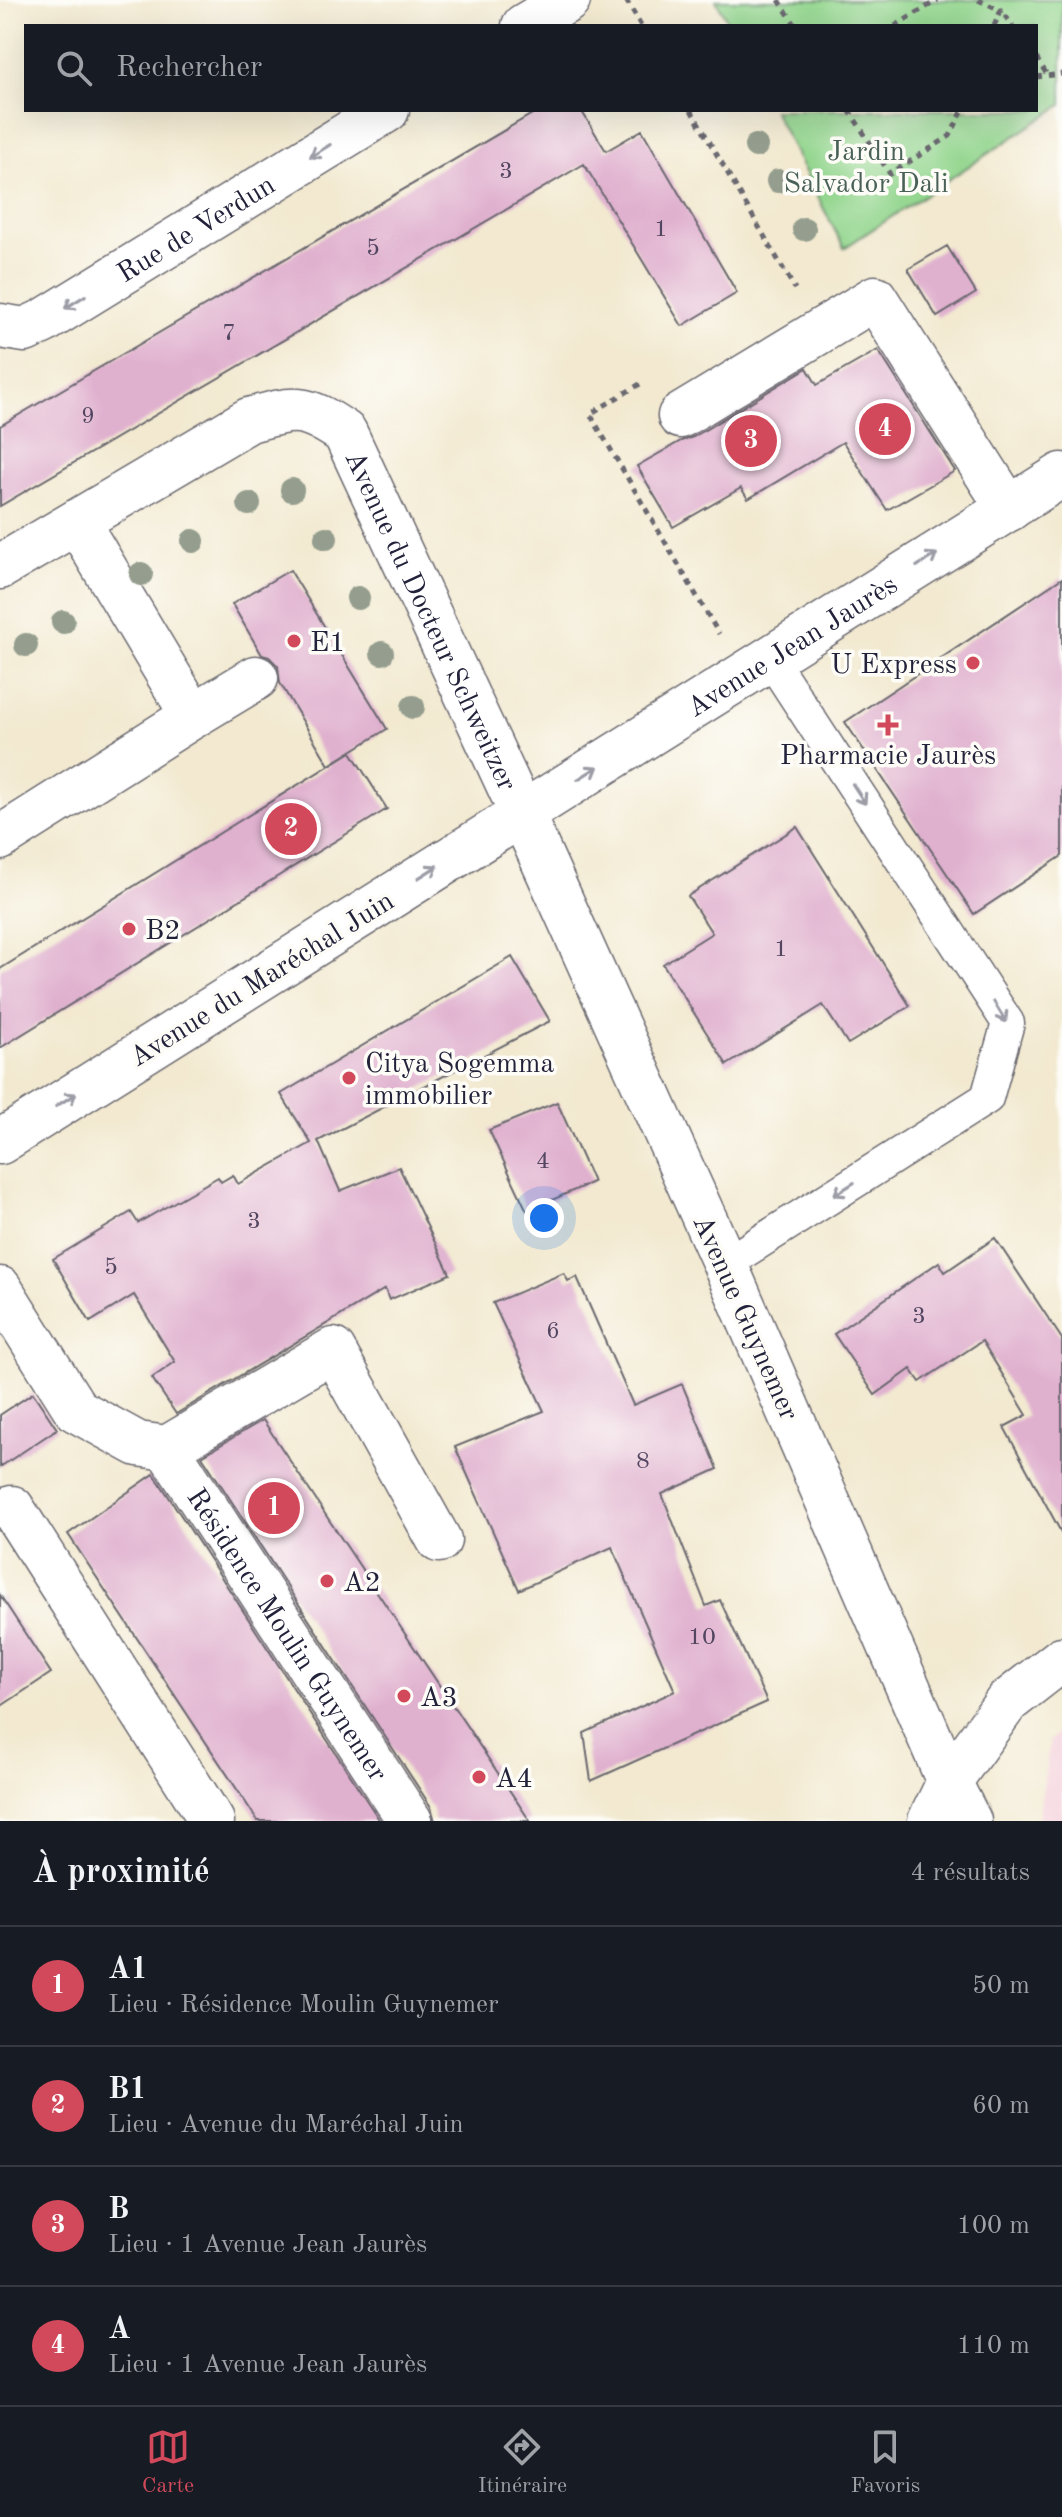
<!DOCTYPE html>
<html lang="fr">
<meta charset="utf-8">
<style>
body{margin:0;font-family:"Old Standard TT",serif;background:#242831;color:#f1f3f6}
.you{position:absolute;left:544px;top:1218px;width:28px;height:28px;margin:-20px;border:6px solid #fff;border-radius:50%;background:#1a73e8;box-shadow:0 0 0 12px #1a73e833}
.badge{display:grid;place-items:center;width:52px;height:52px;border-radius:50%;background:#d1495b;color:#fff;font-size:26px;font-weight:700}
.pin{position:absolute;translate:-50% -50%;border:4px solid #fff;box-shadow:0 2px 8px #0006}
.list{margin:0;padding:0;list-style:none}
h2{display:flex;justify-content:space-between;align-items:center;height:104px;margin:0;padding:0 32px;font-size:34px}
h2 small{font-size:26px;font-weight:400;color:#9ea1a6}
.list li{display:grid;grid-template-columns:52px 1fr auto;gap:24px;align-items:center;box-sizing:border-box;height:120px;padding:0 32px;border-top:2px solid #363941}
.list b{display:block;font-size:30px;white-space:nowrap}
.list p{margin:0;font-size:26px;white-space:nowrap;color:#9ea1a6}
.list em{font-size:26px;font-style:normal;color:#9ea1a6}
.icon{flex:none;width:44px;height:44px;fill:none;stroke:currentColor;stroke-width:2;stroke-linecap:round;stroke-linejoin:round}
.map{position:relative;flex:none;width:1062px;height:1821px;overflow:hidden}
.search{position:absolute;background:#171b24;box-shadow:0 8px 32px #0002;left:24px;right:24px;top:24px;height:88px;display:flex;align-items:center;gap:20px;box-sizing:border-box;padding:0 28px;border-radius:0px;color:#9ea1a6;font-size:30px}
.sheet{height:584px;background:#171b24}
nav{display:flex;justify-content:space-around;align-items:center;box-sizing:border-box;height:112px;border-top:2px solid #363941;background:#171b24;font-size:22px;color:#9ea1a6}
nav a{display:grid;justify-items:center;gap:4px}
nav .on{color:#d1495b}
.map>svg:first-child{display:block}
</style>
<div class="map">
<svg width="1062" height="1821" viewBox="0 0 1062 1821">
<rect width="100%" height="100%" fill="#fdfcf7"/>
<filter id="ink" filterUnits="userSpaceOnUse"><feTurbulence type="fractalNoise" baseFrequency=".0125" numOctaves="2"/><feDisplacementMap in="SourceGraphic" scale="16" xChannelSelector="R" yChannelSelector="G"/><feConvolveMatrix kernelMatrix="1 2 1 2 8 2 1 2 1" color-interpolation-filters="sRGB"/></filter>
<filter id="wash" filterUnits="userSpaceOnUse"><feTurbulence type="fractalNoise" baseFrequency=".006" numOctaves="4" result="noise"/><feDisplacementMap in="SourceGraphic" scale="32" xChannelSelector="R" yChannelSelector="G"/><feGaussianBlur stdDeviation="1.8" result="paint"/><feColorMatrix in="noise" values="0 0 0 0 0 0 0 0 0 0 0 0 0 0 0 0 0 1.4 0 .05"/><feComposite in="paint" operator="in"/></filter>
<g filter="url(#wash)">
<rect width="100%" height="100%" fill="#f2e9d0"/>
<path fill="#f4cfdc" d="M 1062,1731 L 1062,1821 L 1038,1821 L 1050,1740 Z"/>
<path fill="#92d58d" stroke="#5a7c64" stroke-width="2" d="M 716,0 L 1062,0 L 1062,105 L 844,248 L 773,110 L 1036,110 L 1036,26 L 730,26 Z"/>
<g id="blocks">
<path fill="#e0b1cf" d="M 539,110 L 581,110 L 606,151 L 642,130 L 737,293 L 682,326 L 584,164 L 0,506 L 0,426 Z
M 947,246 L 976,293 L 937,317 L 908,269 Z
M 878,350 L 955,471 L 887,510 L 843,442 L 748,499 L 741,488 L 673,527 L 637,466 L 681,441 L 693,437 L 807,368 L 817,385 Z
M 290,570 L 387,729 L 329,765 L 280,683 L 278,666 L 269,657 L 262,655 L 232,604 Z
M 1062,578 L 1062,856 L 974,914 L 845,722 Z
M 351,752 L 387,809 L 0,1048 L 0,969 Z
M 797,827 L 910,1006 L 848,1044 L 823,1005 L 727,1065 L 663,964 L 712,933 L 688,896 Z
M 512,957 L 550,1021 L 318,1141 L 340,1191 L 399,1167 L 450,1274 L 389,1300 L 385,1289 L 176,1414 L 152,1378 L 175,1362 L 134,1295 L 90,1322 L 53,1259 L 131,1212 L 138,1223 L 218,1177 L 221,1182 L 233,1175 L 238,1184 L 311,1143 L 281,1094 Z
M 557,1102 L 593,1182 L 527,1211 L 489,1130 Z
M 995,1238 L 1062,1339 L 1062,1534 L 1004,1427 L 1027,1415 L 982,1341 L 920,1382 L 911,1369 L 875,1395 L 834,1334 L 939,1262 L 945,1272 Z
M 564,1273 L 568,1281 L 577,1277 L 633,1405 L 682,1384 L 718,1469 L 662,1494 L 706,1606 L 720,1600 L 767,1702 L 591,1781 L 584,1733 L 675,1691 L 612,1547 L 519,1590 L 455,1447 L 544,1411 L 493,1303 Z
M 33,1393 L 57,1429 L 0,1467 L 0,1415 Z
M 263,1420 L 331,1523 L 530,1821 L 435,1821 L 431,1807 L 202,1456 Z
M 154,1474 L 380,1821 L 258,1821 L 68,1534 Z
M 0,1595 L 51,1673 L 0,1707 Z"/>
</g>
</g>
<g filter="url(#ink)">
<use href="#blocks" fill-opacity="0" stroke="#6b686f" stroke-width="2"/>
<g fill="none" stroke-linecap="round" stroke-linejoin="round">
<defs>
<path id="service" d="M 725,1264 L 987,1098 L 1008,1023 L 770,658"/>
<g id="minor">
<path d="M 524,26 L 568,0"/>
<path id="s1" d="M 0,326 L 25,330 L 44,321 L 387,110"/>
<path d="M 680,416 L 875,298 L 1009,509"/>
<path d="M 193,716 L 256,678"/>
<path d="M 0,838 L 193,716 L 77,522"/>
<path d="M 0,1289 L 76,1410 L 138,1444 L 167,1448 L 333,1350 L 439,1540"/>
<path id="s2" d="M 167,1448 L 410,1821"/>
<path d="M 12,1508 L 212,1821"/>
<path d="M 930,1821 L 949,1782 L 1007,1702 L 1062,1659"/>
<path id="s3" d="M 969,1821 L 949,1782 L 725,1264 L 522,814 L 1062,475"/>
</g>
<g id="secondary">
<path id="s4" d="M 0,567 L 249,420 C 296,407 304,405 345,433 L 522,814 L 0,1142"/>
</g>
</defs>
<use href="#service" stroke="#6b686f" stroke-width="35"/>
<use href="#minor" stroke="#6b686f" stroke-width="47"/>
<use href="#secondary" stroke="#6b686f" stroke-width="47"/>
<path stroke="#6b686f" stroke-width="5" stroke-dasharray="6 6" stroke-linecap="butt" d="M 626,0 L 641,26
M 779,0 L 796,26
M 978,0 L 1001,10
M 895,26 L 938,0
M 994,26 L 1001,10 L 1013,26
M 1036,58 L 1048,76
M 1036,77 L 1062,74
M 691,110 L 795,289
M 849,110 L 890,174 L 950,136 L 963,110
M 640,384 L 590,414 L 719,634"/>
<use href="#service" stroke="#fff" stroke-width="32"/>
<use href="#minor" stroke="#fff" stroke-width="44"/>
<use href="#secondary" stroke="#fff" stroke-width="44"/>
</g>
<g fill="#959e8e">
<circle cx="756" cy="146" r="12"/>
<circle cx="778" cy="181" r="12"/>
<circle cx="804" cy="229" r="12"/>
<circle cx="292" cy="490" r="12"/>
<circle cx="249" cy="504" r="12"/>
<circle cx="326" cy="538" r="12"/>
<circle cx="193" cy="541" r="12"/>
<circle cx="141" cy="574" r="12"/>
<circle cx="358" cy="598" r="12"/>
<circle cx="63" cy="622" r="12"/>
<circle cx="26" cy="645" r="12"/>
<circle cx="382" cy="653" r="12"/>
<circle cx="413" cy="707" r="12"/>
</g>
<defs><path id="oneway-shaft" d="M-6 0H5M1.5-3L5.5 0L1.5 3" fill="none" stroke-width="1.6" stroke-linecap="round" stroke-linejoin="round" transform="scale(2)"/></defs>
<g stroke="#9c9ca7">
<use href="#oneway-shaft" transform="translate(320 151) rotate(148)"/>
<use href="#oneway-shaft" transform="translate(75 302) rotate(148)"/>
<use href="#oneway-shaft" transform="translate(927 560) rotate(-32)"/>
<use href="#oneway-shaft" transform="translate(588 773) rotate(-32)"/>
<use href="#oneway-shaft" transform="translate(859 794) rotate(57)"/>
<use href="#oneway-shaft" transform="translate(428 872) rotate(-32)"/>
<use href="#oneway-shaft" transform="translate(1000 1012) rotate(59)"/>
<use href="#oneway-shaft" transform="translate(66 1100) rotate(-32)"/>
<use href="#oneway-shaft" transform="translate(844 1189) rotate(148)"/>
</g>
</g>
<g fill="#d1495b" stroke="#fdfcf7" stroke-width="3">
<circle cx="294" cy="641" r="8"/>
<circle cx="973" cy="663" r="8"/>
<path d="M884 713h8v8h8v8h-8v8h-8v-8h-8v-8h8z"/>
<circle cx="129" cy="929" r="8"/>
<circle cx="349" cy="1078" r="8"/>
<circle cx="327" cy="1581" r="8"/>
<circle cx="404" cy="1696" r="8"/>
<circle cx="479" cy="1777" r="8"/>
</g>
<g text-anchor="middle" stroke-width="7" stroke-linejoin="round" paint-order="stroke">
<g font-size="24" fill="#524660">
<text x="506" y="178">3</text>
<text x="661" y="236">1</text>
<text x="373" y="255">5</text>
<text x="229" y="340">7</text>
<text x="88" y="423">9</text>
<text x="781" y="956">1</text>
<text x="543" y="1168">4</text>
<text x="254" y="1228">3</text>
<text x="111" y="1274">5</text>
<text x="919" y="1323">3</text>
<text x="553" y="1338">6</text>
<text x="643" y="1468">8</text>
<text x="702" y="1644">10</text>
</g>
<g font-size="28" fill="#496158" stroke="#fdfcf7">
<text x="866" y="160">Jardin<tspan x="866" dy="32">Salvador Dali</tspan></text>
</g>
<g font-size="28" fill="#22223b" stroke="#fdfcf7">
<text dy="10" stroke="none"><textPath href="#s1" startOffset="224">Rue de Verdun</textPath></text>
<text dy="10" stroke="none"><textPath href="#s4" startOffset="598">Avenue du Docteur Schweitzer</textPath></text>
<text dy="10" stroke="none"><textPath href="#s3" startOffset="1420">Avenue Jean Jaurès</textPath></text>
<text transform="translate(261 978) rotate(-32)" y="10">Avenue du Maréchal Juin</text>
<text transform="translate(747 1317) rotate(66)" y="10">Avenue Guynemer</text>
<text dy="10" stroke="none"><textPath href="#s2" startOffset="222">Résidence Moulin Guynemer</textPath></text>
</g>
<g font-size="28" fill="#22223b" stroke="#fdfcf7" text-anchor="start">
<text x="310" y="651">E1</text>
<text x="957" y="673" text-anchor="end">U Express</text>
<text x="888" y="764" text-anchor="middle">Pharmacie Jaurès</text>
<text x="145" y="939">B2</text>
<text x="365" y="1072">Citya Sogemma<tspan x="365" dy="32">immobilier</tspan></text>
<text x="343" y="1591">A2</text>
<text x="420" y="1706">A3</text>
<text x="495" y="1787">A4</text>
</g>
</g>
</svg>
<div class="you"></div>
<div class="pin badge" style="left:274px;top:1508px">1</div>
<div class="pin badge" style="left:291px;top:829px">2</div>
<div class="pin badge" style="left:751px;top:441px">3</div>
<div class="pin badge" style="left:885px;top:429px">4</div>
<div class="search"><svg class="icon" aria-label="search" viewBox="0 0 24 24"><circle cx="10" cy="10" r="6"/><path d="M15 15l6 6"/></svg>Rechercher</div>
</div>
<section class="sheet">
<h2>À proximité<small>4 résultats</small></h2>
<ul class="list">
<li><span class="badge">1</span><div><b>A1</b><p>Lieu · Résidence Moulin Guynemer</p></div><em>50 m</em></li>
<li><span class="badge">2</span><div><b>B1</b><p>Lieu · Avenue du Maréchal Juin</p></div><em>60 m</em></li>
<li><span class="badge">3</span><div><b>B</b><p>Lieu · 1 Avenue Jean Jaurès</p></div><em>100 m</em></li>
<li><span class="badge">4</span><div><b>A</b><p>Lieu · 1 Avenue Jean Jaurès</p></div><em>110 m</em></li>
</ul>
</section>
<nav>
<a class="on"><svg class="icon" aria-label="map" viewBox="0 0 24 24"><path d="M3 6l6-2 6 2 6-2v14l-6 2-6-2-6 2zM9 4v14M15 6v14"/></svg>Carte</a>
<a><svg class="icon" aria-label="directions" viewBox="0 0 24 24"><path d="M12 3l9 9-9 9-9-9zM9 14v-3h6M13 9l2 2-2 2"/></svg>Itinéraire</a>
<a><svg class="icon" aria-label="saved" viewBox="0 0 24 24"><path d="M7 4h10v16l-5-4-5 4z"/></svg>Favoris</a>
</nav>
